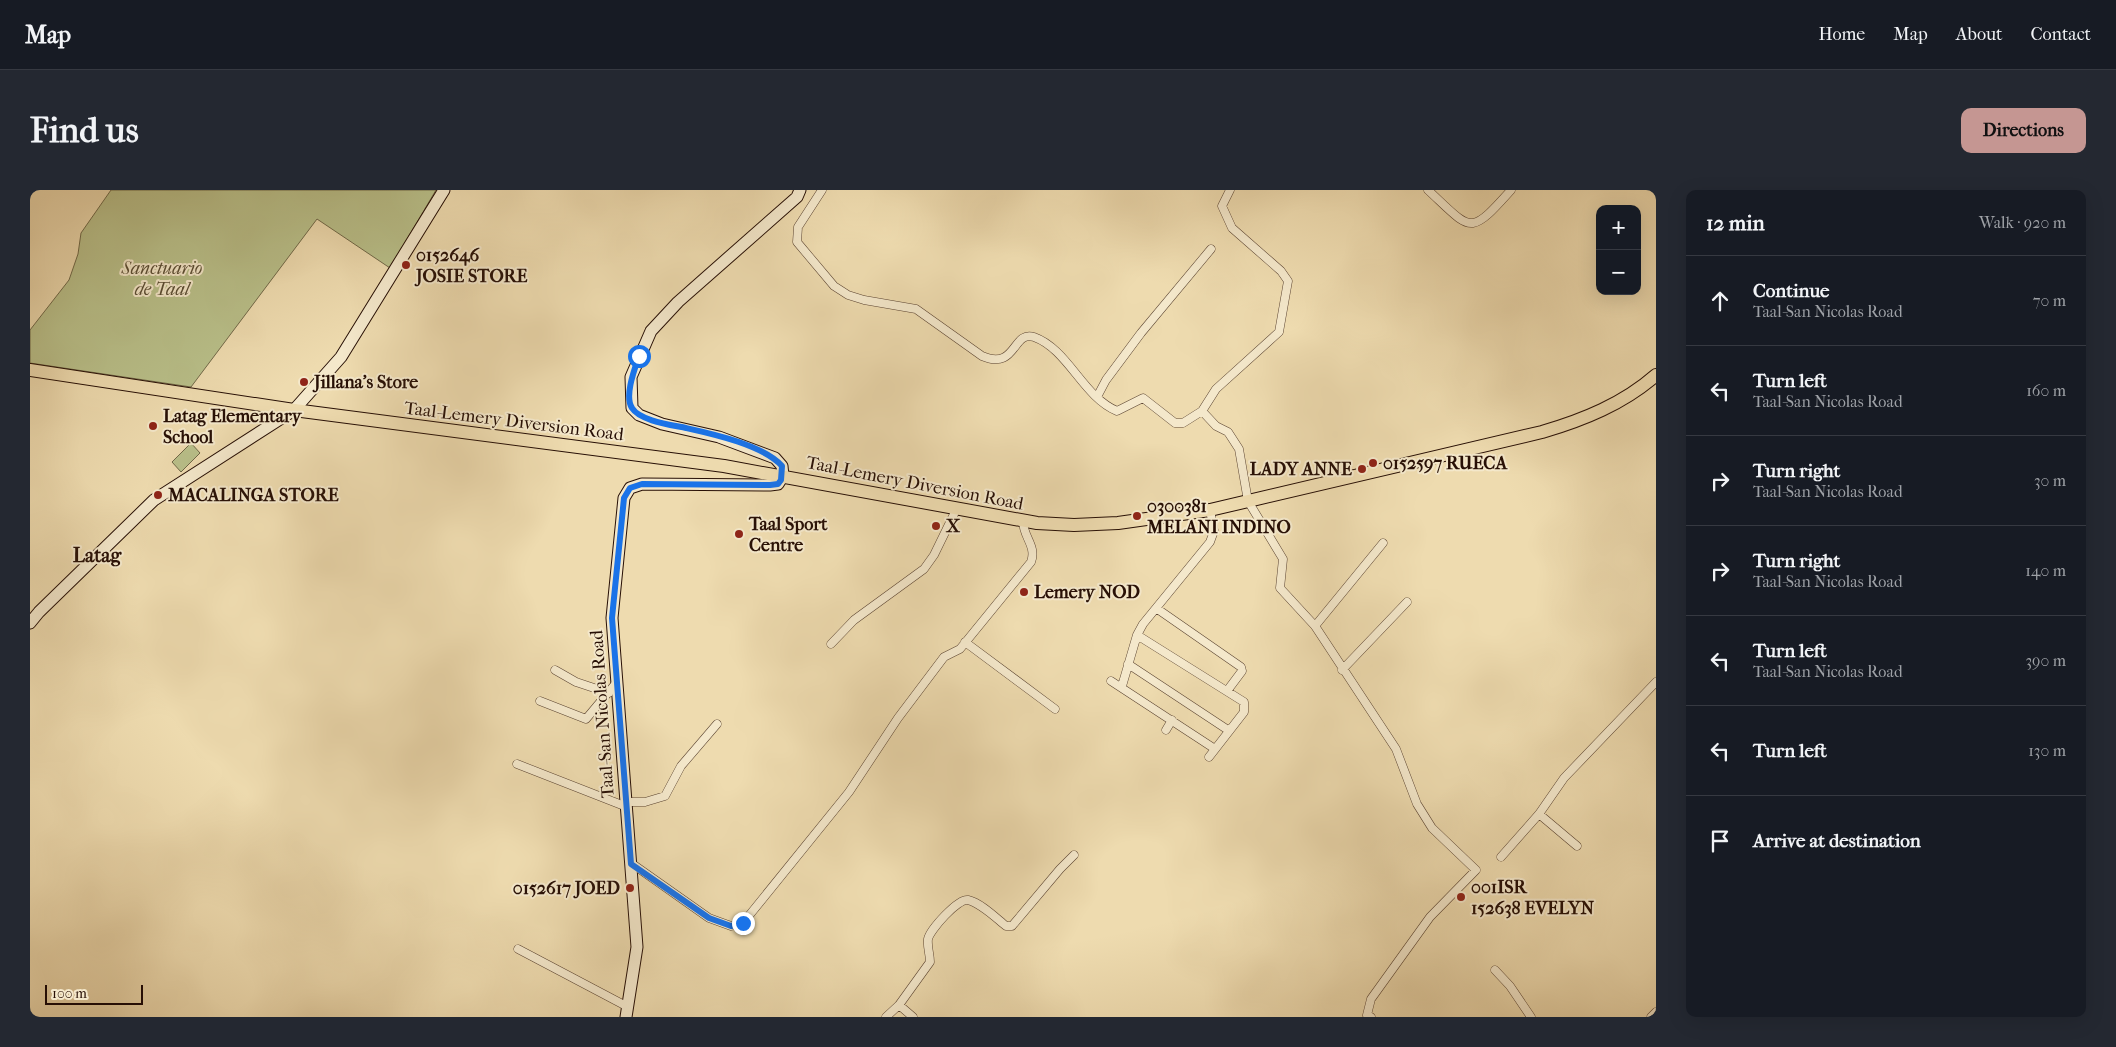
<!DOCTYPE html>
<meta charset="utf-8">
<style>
body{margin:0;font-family:"IM FELL French Canon",serif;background:#242831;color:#f1f3f6}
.controls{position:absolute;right:15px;top:15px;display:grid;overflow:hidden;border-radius:10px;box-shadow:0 5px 20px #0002}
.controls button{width:45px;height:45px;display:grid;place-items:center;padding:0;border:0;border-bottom:1px solid #363941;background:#171b24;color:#f1f3f6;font:25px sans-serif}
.scale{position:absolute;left:15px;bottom:12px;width:98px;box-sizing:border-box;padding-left:5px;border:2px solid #270f05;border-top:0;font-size:14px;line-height:18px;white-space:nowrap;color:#270f05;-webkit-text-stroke:4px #f4e8cb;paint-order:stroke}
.stop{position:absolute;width:15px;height:15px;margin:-11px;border:4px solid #1a73e8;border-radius:50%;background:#fff}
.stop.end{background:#1a73e8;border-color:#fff;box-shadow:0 1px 5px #0008}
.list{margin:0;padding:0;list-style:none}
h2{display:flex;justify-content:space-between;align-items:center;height:65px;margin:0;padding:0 20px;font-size:21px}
h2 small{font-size:16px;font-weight:400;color:#9ea1a6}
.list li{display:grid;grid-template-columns:32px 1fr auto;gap:15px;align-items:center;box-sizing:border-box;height:90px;padding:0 20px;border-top:1px solid #363941}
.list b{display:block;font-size:19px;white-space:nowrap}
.list p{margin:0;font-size:16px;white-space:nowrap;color:#9ea1a6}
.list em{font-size:16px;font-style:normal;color:#9ea1a6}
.icon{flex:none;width:28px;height:28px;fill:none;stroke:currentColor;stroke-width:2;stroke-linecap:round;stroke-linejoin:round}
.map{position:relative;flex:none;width:1626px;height:827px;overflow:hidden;border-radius:10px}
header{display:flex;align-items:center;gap:30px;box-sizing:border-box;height:70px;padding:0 25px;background:#171b24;border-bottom:1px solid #363941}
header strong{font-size:24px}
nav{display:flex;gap:28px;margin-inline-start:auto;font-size:18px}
.intro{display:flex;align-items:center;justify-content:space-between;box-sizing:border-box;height:120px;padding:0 30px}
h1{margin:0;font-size:35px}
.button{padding:12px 22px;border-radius:10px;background:#c59692;color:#111;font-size:18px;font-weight:700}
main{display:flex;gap:30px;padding:0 30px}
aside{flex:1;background:#171b24;border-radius:10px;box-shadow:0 5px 20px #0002}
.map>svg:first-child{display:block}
</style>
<header>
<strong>Map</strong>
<nav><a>Home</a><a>Map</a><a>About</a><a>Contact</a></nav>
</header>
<div class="intro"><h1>Find us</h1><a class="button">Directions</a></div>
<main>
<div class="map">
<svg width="1626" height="827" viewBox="0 0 1626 827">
<rect width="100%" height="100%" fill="#eedbaf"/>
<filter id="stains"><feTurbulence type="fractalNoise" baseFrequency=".004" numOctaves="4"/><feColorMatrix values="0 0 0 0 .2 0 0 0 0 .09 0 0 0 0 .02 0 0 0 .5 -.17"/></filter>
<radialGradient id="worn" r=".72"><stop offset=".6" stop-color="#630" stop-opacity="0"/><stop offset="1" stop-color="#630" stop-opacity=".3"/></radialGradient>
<path fill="#b9c08a" stroke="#706848" d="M 81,0 L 406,0 L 360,78 L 287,29 L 161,197 L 0,173 L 0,140 L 39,90 L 48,64 L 51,43 Z
M 161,253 L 170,263 L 151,282 L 142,272 Z"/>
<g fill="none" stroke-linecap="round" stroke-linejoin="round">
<defs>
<path id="street" d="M 792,0 L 768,37 L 767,52 L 804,96 L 818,105 L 834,110 L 886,119 L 952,166 C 987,181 982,140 1004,147 C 1038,159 1053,207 1087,221 L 1113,208 L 1145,233 L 1153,233 L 1172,221
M 1200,0 L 1192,16 L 1202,38 L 1251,81 L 1258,91 L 1249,142 L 1186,199 L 1172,221 L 1186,236 L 1198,242 L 1209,259 L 1218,311 L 1253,369 L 1250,398 L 1285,436 L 1366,559 L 1387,614 L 1402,638 L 1446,680 L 1400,727 L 1341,809 L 1337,825 L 1341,827
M 1398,0 C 1442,41 1439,47 1481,0
M 1067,207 L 1076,190 L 1111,143 L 1181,59
M 1126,418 L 1211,477 L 1212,481 L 1197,501
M 1285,436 L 1353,353
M 1107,445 L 1214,512 L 1214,522 L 1179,567
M 935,452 L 1025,519
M 801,454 L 824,430 L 894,379 L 904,365 L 926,320
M 1098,474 L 1198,540
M 525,480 L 546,492 L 579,503
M 1312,480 L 1377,412
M 1081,491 L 1185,559
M 1092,496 L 1107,445 L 1113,434 L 1180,352 L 1184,341 L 1180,320
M 510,511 L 556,529 L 587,492
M 1136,540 L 1142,530
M 487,574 L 597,617
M 596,612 L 615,612 L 635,606 L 651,576 L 687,534
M 1509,624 L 1547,656
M 1471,667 L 1509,624 L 1534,588 L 1626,492
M 601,673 L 679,728 L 701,736 L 713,733 L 819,602 L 868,528 L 914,467 L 930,459 L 1001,372 C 1007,356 993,347 993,331
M 488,759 L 598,817
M 1465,780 L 1480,796 L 1501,827
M 869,815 L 900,772 C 900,764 897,757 898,749 C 900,740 928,708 938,710 C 951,713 966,728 976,736 L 982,736 L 1030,679 L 1044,665
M 856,827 L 869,815 L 883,827
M 1621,827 L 1626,822"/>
<path id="secondary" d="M 0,433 L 9,422 L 124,310 L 264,220 L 311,167 L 414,0
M 596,827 L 607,757 L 582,428 L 594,308 L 600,298 L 612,294 L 740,295 L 748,294 L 753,286 L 752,276 L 745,268 L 689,247 L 632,234 L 609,225 L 602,218 L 601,187 L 621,141 L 648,112 L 767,7 L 770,0"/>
<path id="primary" d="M 0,180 L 264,220 L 694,276 L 1007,333 L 1044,335 L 1088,333 L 1180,320 L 1512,242 C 1553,230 1593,214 1626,185"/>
</defs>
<use href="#street" stroke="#594230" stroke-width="9"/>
<use href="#secondary" stroke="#270f05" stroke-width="13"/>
<use href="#primary" stroke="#270f05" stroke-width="14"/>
<use href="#street" stroke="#f4e8cb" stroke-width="8"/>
<use href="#secondary" stroke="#f4e8cb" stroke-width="11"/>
<use href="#primary" stroke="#eedbaf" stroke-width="12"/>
</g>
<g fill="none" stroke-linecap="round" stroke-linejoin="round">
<path stroke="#1a73e8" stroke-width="6" d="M 609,166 C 605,178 594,206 602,218 C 610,231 642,235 656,238 C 683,244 733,255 752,276 L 751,290 L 748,294 L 740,295 L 612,294 L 600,298 L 594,308 L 582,428 L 601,674 L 679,728 L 701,736 L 713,733"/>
</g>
<g fill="#8f2418" stroke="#f4e8cb" stroke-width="2">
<circle cx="376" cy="75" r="5"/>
<circle cx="274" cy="192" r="5"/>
<circle cx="123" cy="236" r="5"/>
<circle cx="1343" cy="273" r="5"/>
<circle cx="1332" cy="279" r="5"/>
<circle cx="128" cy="305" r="5"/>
<circle cx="1107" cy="326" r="5"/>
<circle cx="906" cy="336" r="5"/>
<circle cx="709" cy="344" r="5"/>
<circle cx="994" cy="402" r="5"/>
<circle cx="600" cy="698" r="5"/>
<circle cx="1431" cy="707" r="5"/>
</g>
<g text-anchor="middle" stroke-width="4" stroke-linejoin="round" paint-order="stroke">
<g font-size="18" font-weight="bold" fill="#270f05" stroke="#f4e8cb" text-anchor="start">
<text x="386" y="71">0152646<tspan x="386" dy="21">JOSIE STORE</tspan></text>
<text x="284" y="198">Jillana's Store</text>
<text x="133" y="232">Latag Elementary<tspan x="133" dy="21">School</tspan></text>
<text x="1353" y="279">0152597 RUECA</text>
<text x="1322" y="285" text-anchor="end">LADY ANNE</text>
<text x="138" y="311">MACALINGA STORE</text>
<text x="1117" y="322">0300381<tspan x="1117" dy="21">MELANI INDINO</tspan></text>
<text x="719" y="340">Taal Sport<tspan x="719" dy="21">Centre</tspan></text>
<text x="916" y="342">X</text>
<text x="1004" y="408">Lemery NOD</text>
<text x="1441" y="703">001ISR<tspan x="1441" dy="21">152638 EVELYN</tspan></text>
<text x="590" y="704" text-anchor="end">0152617 JOED</text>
</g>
<g font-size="18" font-style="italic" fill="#5a4d34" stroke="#f4e8cb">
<text x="132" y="84">Sanctuario<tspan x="132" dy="21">de Taal</tspan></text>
</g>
<g font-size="18" fill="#270f05" stroke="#f4e8cb">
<text transform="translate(484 231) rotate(7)" y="6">Taal-Lemery Diversion Road</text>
<text transform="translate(885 293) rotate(11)" y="6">Taal-Lemery Diversion Road</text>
<text transform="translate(572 524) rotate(-94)" y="6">Taal-San Nicolas Road</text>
</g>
<g font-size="20" font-weight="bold" fill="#270f05" stroke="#f4e8cb">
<text x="67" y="372">Latag</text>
</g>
</g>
<rect width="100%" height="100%" filter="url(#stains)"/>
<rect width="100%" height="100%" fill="url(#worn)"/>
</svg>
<div class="controls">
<button>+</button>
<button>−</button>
</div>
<div class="scale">100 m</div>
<div class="stop" style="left:609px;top:166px"></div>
<div class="stop end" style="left:713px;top:733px"></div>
</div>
<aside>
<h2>12 min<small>Walk · 920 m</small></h2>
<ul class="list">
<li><svg class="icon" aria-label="ahead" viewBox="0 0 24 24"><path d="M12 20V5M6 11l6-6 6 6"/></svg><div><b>Continue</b><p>Taal-San Nicolas Road</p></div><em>70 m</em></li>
<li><svg class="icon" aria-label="left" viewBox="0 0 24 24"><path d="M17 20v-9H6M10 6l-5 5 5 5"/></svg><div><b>Turn left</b><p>Taal-San Nicolas Road</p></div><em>160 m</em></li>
<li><svg class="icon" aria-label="right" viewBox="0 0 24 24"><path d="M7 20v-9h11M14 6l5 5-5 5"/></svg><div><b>Turn right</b><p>Taal-San Nicolas Road</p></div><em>30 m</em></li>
<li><svg class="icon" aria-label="right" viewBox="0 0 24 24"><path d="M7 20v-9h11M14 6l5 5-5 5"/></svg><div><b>Turn right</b><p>Taal-San Nicolas Road</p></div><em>140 m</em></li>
<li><svg class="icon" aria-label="left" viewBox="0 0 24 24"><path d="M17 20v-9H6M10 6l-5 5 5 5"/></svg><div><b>Turn left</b><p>Taal-San Nicolas Road</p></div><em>390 m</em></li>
<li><svg class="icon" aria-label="left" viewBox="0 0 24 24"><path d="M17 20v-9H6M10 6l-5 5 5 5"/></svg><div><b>Turn left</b></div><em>130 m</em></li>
<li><svg class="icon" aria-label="arrive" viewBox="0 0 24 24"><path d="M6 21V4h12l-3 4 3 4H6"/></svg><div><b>Arrive at destination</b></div></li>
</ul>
</aside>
</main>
